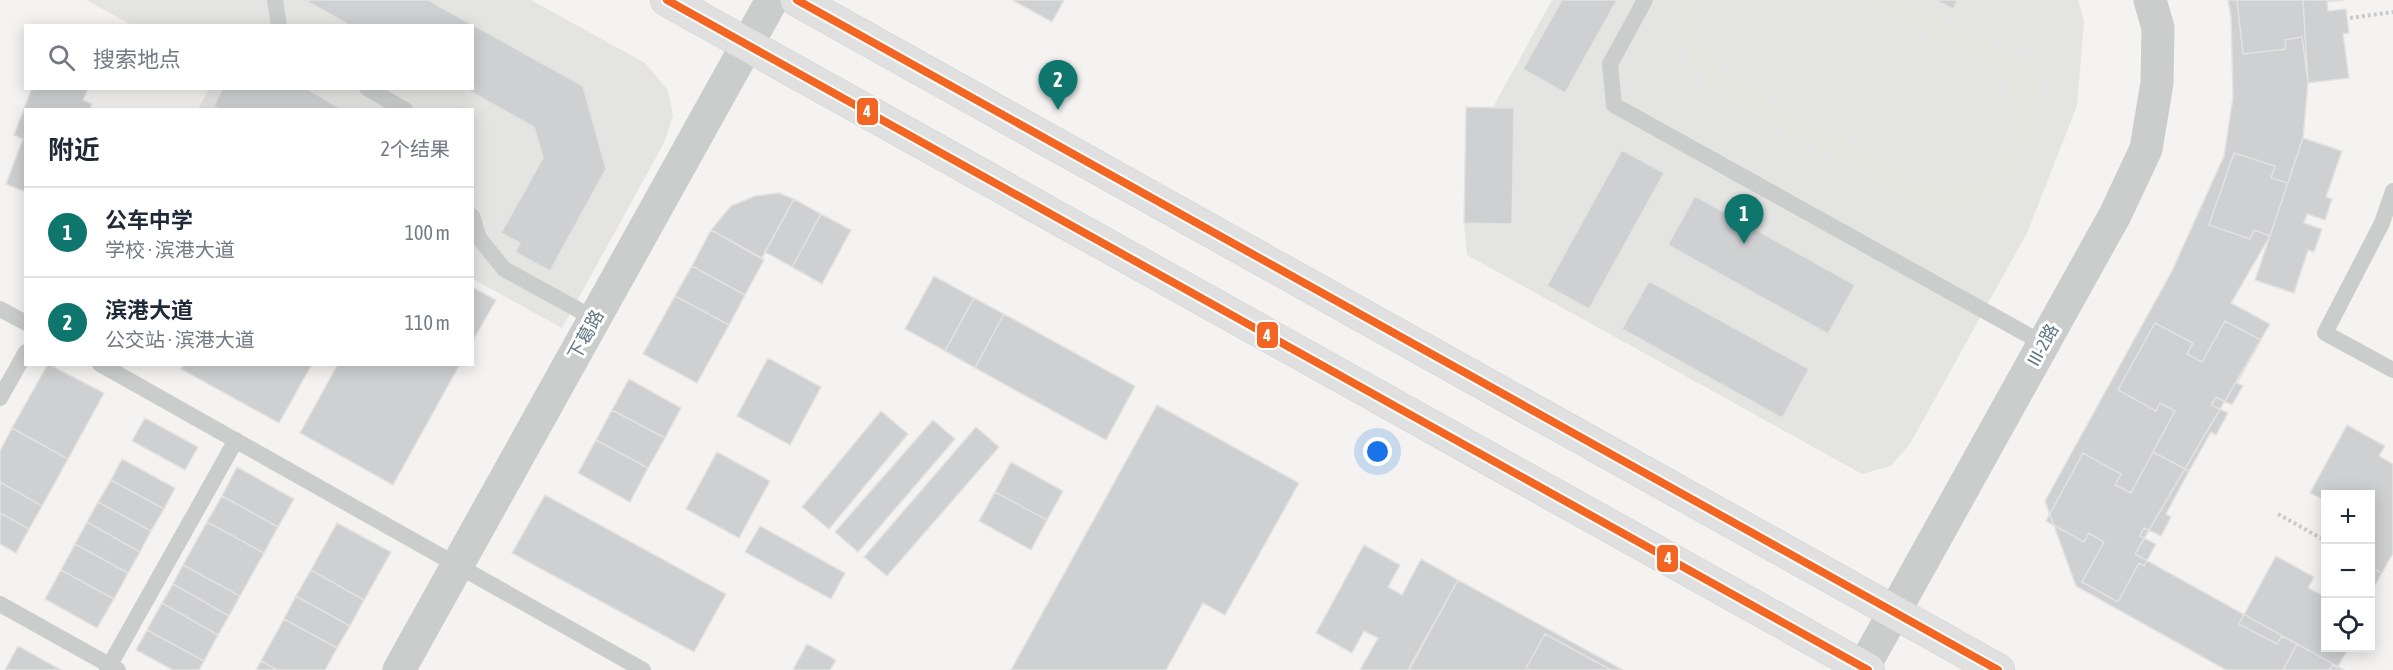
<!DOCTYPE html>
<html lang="zh">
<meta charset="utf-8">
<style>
body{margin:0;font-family:"Asap Condensed","Noto Sans SC",sans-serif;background:#f2f2f3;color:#1f2937}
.controls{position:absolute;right:18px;bottom:18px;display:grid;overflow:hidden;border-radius:0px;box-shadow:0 3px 15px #0003}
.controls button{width:54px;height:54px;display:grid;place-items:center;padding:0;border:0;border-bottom:2px solid #e0e1e3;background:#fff;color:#1f2937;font:30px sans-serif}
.you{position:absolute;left:1378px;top:452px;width:21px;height:21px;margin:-15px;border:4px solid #fff;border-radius:50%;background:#1a73e8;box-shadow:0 0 0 9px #1a73e833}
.badge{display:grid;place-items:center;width:39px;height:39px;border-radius:50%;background:#0f766e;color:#fff;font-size:20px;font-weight:700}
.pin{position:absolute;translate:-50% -50px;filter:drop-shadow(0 2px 3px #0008)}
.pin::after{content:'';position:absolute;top:32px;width:21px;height:18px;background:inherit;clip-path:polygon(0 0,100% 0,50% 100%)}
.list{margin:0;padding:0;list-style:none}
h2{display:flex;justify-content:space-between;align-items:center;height:78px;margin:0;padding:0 24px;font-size:26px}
h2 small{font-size:20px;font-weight:400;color:#747a83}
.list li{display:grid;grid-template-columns:39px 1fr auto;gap:18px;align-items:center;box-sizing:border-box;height:90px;padding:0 24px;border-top:2px solid #e0e1e3}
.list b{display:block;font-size:22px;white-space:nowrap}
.list p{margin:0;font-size:20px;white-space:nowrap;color:#747a83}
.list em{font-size:20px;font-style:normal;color:#747a83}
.icon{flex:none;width:33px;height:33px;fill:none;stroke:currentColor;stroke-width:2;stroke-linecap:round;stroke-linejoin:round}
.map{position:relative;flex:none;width:2393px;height:670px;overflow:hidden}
.search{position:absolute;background:#fff;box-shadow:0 3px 15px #0003;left:24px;top:24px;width:450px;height:66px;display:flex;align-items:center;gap:15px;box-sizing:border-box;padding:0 21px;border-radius:0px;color:#747a83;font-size:22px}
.panel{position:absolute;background:#fff;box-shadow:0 3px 15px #0003;left:24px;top:108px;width:450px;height:258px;border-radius:0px}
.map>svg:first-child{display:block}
</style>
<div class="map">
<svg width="2393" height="670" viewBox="0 0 2393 670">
<rect width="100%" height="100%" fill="#f4f3f1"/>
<path fill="#e4e5e3" d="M 86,0 L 531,0 L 645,63 L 668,90 L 673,116 L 664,143 L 562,328 L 473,279 L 472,110 L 198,109 L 209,89 L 472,88 L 472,26 L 132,25 Z
M 1552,0 L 2078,0 L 2084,22 L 2077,106 L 2027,233 L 1910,444 L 1891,466 L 1862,474 L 1467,255 L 1464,223 L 1466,107 L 1493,107 Z"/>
<path fill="#e4e6df" d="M 1681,0 L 1703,0 C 1692,30 1708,53 1726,75 L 1930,187 C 1998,194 2042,125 1995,71 L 1866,0 L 1910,0 L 2047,75 C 2043,82 2035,92 2034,99 C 2032,114 2036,129 2032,145 C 2019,194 1969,213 1924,208 L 1713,91 C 1686,61 1674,42 1681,0 Z"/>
<path fill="#cfd0d1" stroke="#e3e2e1" stroke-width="1.5" d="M 305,0 L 428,0 L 583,86 L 606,169 L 550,271 L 515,252 L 520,243 L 501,233 L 543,158 L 534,127 L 464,88 L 472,88 L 472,26 L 351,26 Z
M 1012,0 L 1064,0 L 1052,22 Z
M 1562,0 L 1617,0 L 1565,93 L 1523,69 Z
M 1936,0 L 1958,0 L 1953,9 Z
M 2228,0 L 2303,0 L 2308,83 L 2303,138 L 2270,236 L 2231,303 L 2270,324 L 2135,554 L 2344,670 L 2226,670 L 2076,586 L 2045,501 L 2172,271 L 2224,156 L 2233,97 L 2231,17 Z
M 2237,0 L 2345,0 L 2327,2 L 2328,11 L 2346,9 L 2349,33 L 2343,34 L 2349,78 L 2308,83 L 2302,37 L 2285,40 L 2286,49 L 2243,54 Z
M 32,88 L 88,88 L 83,100 L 92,104 L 90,110 L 26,110 L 26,192 L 6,184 L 23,139 L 14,135 Z
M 223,88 L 306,88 L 343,110 L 221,110 L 214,106 Z
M 1466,107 L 1514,108 L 1512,224 L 1464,223 Z
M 2303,138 L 2342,151 L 2326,197 L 2332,199 L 2325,220 L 2307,214 L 2304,223 L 2322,229 L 2314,252 L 2308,250 L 2294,293 L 2255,280 L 2270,236 L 2254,230 L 2250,239 L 2209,225 L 2234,153 L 2275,166 L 2271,178 L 2288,183 Z
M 1622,150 L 1664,173 L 1589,309 L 1547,286 Z
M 779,193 L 794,199 L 762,258 L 711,230 L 731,206 L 755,196 Z
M 1695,196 L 1855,285 L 1828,334 L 1668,245 Z
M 794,199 L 821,214 L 792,267 L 765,252 Z
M 821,214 L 851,230 L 822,284 L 792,267 Z
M 711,230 L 764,260 L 745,295 L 692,266 Z
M 692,266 L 745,295 L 729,325 L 675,296 Z
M 934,276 L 974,298 L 945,351 L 905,329 Z
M 1649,281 L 1809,369 L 1782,418 L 1622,329 Z
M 472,287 L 496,300 L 472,342 Z
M 675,296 L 729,325 L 697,383 L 643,354 Z
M 974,298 L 1004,314 L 975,368 L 945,351 Z
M 1004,314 L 1135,386 L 1106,440 L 975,368 Z
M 2225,321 L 2261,340 L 2237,383 L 2243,386 L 2232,405 L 2216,397 L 2211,405 L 2228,413 L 2216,435 L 2211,432 L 2189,471 L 2153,452 L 2175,411 L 2160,403 L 2156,411 L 2118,390 L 2155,323 L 2193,343 L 2187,354 L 2202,362 Z
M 768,358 L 821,387 L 790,445 L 737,416 Z
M 48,364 L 104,393 L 68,459 L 12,428 Z
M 184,364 L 312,364 L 279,423 L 181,369 Z
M 338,364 L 460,364 L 393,485 L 300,433 Z
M 629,379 L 681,408 L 665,438 L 612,410 Z
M 1157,405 L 1299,483 L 1225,615 L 1203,603 L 1166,670 L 1011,670 Z
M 612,410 L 665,438 L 648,468 L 596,440 Z
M 881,411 L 908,434 L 829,529 L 802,507 Z
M 145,418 L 198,447 L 185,470 L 132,441 Z
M 933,420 L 955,439 L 858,552 L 835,532 Z
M 2347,425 L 2385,446 L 2379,456 L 2393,464 L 2393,553 L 2382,573 L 2370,567 L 2370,494 L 2326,494 L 2326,501 L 2310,493 Z
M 976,427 L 999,447 L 887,576 L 864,557 Z
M 12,428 L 68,459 L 42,506 L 0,482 L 0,451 Z
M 596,440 L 648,468 L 630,502 L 578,473 Z
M 717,452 L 770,481 L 739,538 L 686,509 Z
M 2153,452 L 2189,471 L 2166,514 L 2171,517 L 2161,536 L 2144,528 L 2140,536 L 2156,544 L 2144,566 L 2139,563 L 2118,602 L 2082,582 L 2104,542 L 2089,533 L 2084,542 L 2046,521 L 2083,453 L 2121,474 L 2115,485 L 2131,493 Z
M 122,459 L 175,488 L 164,509 L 111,480 Z
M 1011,462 L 1063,491 L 1047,520 L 995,492 Z
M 237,467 L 294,499 L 278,527 L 222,496 Z
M 111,480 L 164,509 L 151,531 L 98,502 Z
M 0,482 L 42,506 L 29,529 L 0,513 Z
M 995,492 L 1047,520 L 1031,550 L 979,521 Z
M 545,495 L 726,594 L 694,652 L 512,553 Z
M 222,496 L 278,527 L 264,553 L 207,522 Z
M 98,502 L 151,531 L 140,552 L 87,522 Z
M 0,513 L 29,529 L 16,553 L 0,544 Z
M 87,522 L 140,552 L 128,573 L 75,544 Z
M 207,522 L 264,553 L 240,596 L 183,565 Z
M 337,523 L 391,552 L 364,600 L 311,570 Z
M 760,526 L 845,573 L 831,599 L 745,552 Z
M 75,544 L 128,573 L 114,599 L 61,570 Z
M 1364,545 L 1400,565 L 1388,587 L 1402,595 L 1421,559 L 1458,580 L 1409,670 L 1360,670 L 1378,638 L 1364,631 L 1352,653 L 1316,633 Z
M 2276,556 L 2314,577 L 2308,588 L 2324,596 L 2326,592 L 2326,648 L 2349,648 L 2337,668 L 2332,665 L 2329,670 L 2283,670 L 2297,644 L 2282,636 L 2277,644 L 2239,624 Z
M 183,565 L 240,596 L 229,616 L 173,584 Z
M 2370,567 L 2382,573 L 2370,594 Z
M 61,570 L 114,599 L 97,628 L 45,599 Z
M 311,570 L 364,600 L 350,626 L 296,596 Z
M 1458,580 L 1623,670 L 1412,670 L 1409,668 Z
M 173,584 L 229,616 L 218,635 L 162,603 Z
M 296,596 L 350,626 L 337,648 L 284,619 Z
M 162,603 L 218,635 L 204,661 L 147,630 Z
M 284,619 L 337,648 L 325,670 L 277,670 L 261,661 Z
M 147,630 L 204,661 L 199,670 L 173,670 L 136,650 Z
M 1545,634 L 1611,670 L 1525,670 Z
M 807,644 L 836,660 L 830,670 L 793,670 Z
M 18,646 L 61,670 L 5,670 Z
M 261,661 L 277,670 L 256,670 Z"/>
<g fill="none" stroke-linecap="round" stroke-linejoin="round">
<defs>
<path id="secondary" d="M 667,0 L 1868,670
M 797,0 L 1998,670"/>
</defs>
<use href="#secondary" stroke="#ced0d1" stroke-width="34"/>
<path stroke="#c9cacb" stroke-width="4" stroke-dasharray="3 3" stroke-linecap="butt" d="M 2350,18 L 2393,12
M 2278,514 L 2326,541"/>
<path stroke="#cbcccc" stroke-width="16" d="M 275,0 L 279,26
M 1645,0 L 1610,64 L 1614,105 L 2044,344
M 367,88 L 405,110
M 2393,191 L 2382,223 L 2325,333 L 2393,370
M 472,216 L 479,238 L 504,269 L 595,319
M 0,309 L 26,323
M 100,364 L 643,670
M 0,398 L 26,352
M 0,604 L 118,670
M 107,670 L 236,440"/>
<path stroke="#cbcccc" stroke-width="33" d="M 399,670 L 772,0
M 1862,670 L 2115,215 L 2146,149 L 2157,83 L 2158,28 L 2150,0"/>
<use href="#secondary" stroke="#e0e0e0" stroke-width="33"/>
<defs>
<path id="bus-1" d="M 667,0 L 1868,670
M 797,0 L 1998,670"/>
</defs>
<use href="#bus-1" stroke="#fff" stroke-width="12"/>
<use href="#bus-1" stroke="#f26522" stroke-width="8"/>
</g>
<g text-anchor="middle" stroke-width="6" stroke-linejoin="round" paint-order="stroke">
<g font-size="18" fill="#617784" stroke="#fff">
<text transform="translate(586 335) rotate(-61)" y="6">下葛路</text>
<text transform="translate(2043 345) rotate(-61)" y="6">III-2路</text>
</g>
</g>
<g stroke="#fff" stroke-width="2">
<rect x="856" y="97" width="23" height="29" rx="6" fill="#f26522"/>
<rect x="1256" y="321" width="23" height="28" rx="6" fill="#f26522"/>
<rect x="1656" y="544" width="23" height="29" rx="6" fill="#f26522"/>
</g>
<g font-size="16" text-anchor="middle" font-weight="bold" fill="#fff">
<text x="867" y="117">4</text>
<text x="1267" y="341">4</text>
<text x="1668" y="564">4</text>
</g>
</svg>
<div class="controls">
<button>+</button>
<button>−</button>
<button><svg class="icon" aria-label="locate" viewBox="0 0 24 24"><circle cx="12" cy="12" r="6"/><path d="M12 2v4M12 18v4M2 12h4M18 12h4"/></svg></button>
</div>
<div class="you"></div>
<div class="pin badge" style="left:1744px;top:244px">1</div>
<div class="pin badge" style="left:1058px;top:110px">2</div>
<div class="search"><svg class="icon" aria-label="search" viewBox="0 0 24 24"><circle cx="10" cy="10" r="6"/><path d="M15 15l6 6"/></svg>搜索地点</div>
<section class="panel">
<h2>附近<small>2个结果</small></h2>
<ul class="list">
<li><span class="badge">1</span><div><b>公车中学</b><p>学校 · 滨港大道</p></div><em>100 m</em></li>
<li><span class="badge">2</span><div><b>滨港大道</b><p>公交站 · 滨港大道</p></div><em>110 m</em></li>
</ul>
</section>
</div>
